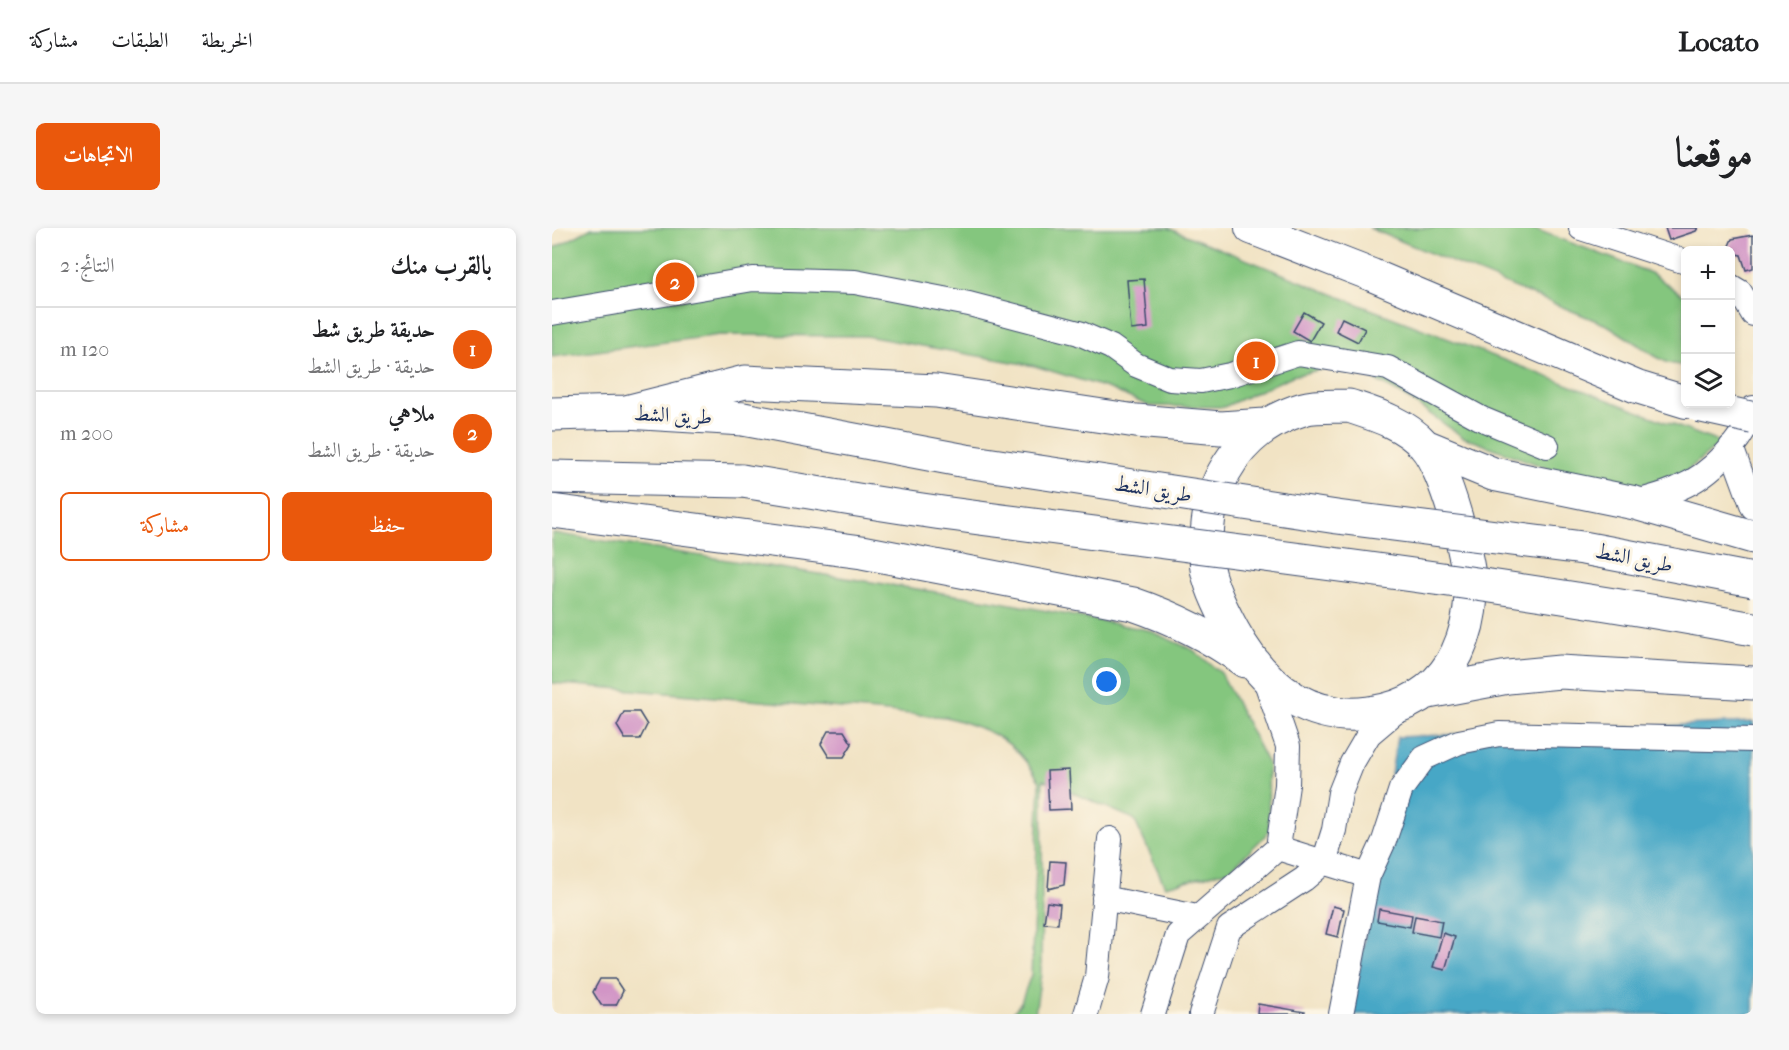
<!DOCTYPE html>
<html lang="ar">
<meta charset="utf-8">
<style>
body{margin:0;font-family:"IM FELL French Canon",Amiri,serif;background:#f6f6f6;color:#202124;direction:rtl}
.controls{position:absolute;right:18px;top:18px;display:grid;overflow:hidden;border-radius:9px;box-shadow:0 3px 9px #0003}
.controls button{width:54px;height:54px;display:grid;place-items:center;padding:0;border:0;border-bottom:2px solid #e0e0e0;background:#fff;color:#202124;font:30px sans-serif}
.you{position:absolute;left:555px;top:454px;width:21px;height:21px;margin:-15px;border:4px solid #fff;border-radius:50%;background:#1a73e8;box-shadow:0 0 0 9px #1a73e833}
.badge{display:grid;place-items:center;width:39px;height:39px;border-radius:50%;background:#ea580c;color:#fff;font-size:20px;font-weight:700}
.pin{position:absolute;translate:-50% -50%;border:3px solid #fff;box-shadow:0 2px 6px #0006}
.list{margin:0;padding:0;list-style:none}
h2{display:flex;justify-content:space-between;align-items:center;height:78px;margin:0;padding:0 24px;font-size:26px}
h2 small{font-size:20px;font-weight:400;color:#757577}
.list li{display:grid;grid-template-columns:39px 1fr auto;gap:18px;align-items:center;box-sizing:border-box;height:84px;padding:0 24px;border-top:2px solid #e0e0e0}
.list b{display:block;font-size:22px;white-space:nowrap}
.list p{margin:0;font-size:20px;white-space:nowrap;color:#757577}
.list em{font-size:20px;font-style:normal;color:#757577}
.actions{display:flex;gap:12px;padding:18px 24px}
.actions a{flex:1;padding:14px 0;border:2px solid #ea580c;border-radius:9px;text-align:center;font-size:21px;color:#ea580c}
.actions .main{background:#ea580c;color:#fff}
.icon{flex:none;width:33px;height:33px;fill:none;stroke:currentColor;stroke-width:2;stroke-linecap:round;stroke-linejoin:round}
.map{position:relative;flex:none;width:1201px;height:786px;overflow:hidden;direction:ltr;border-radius:9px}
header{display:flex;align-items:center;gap:36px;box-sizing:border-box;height:84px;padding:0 30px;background:#fff;border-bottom:2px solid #e0e0e0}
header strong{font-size:28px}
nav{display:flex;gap:33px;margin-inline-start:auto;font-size:21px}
.intro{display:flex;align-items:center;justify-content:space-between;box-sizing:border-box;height:144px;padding:0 36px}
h1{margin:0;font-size:42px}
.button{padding:15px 27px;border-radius:9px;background:#ea580c;color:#fff;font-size:21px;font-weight:700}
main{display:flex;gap:36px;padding:0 36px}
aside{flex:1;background:#fff;border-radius:9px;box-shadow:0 3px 9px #0003}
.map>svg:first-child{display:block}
</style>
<header>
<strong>Locato</strong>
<nav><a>الخريطة</a><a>الطبقات</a><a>مشاركة</a></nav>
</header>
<div class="intro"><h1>موقعنا</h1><a class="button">الاتجاهات</a></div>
<main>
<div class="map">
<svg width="1201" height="786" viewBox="0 0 1201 786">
<rect width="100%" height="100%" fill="#fcf5e5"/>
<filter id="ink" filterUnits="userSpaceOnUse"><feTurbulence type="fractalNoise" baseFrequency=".0167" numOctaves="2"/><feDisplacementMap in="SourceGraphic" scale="12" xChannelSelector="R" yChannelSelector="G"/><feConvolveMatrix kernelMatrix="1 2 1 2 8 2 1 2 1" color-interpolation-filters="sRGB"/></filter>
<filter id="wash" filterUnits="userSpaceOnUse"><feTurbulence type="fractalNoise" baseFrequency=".008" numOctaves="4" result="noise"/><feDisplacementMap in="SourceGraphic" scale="24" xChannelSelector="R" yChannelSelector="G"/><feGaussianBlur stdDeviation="1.35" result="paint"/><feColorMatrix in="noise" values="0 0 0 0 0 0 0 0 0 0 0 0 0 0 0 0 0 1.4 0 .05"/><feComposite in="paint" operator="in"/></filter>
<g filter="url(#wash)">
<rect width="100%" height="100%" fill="#f1e3c4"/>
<path fill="#84c67e" stroke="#507a6e" stroke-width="1.5" d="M 40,0 L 616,0 L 813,79 L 1169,215 L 1128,248 L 1075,260 L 1022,250 L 911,209 L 848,165 L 793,136 L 740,148 L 672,179 L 597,178 L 558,161 L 483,138 L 314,108 L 168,107 L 0,129 L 0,21 Z
M 817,0 L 980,0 L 1099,45 L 1133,69 L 1133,138 L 1116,135 L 1103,128 L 1057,98 Z
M 0,305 L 443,373 L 596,402 L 641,422 L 669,445 L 716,536 L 717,604 L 678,642 L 613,658 L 582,591 L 491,552 L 489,746 L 483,786 L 460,786 L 469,774 L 479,747 L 488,554 C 462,511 441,502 394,489 L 0,455 Z"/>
<path fill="#47a7c6" stroke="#316b92" stroke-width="1.5" d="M 1201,494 L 1201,786 L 800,786 L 845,509 Z"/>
<g id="blocks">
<path fill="#d295c6" d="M 1113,0 L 1146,0 L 1144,3 L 1117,12 Z
M 1201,7 L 1201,40 L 1194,42 L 1189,27 L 1178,25 L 1176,20 L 1180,11 Z
M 592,51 L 596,100 L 579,102 L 575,52 Z
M 752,84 L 769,94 L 758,113 L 741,103 Z
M 790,90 L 813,101 L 806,114 L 784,103 Z
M 72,484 L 87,484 L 95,497 L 88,511 L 73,511 L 65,498 Z
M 276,503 L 292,503 L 300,516 L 292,529 L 277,529 L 269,516 Z
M 517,542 L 519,581 L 497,582 L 495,543 Z
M 498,633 L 514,634 L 512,657 L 496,661 Z
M 495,674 L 508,676 L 506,696 L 492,695 Z
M 781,678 L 792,681 L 786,709 L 774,706 Z
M 827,681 L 860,687 L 858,699 L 825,693 Z
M 863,688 L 890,693 L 887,709 L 860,704 Z
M 891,705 L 903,709 L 893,742 L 881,739 Z
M 48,751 L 63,751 L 71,763 L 64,777 L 49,777 L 41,764 Z
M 706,776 L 753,784 L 752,786 L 705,786 Z"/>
</g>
</g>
<g filter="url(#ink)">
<use href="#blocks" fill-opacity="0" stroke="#3b4a6d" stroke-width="1.5"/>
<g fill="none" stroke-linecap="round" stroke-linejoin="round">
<defs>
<path id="minor" d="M 1029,0 L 1134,34
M 1178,58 L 1188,64 L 1201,86
M 0,85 L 201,51 L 303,54 L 417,76 L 527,105 L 559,119 L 584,137 L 618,151 L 649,153 L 678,147 L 746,125 L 836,140 L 930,191 L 995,218
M 1179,219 L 1201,279
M 1083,275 C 1097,270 1113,267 1127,260 C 1157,248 1193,212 1201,180
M 726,620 L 816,648
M 552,670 L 645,689
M 534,786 L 545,749 L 558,611
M 601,786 L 626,707 L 726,620 L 735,557 L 736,518 L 713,451
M 649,786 L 677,700 L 752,651 L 772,634 L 782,602 L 788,565 L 800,535 L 817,506 L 849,479
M 789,786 L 816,648 L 832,613 L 849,561 L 872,530 L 907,514 L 947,506 L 1201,512"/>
<path id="major" d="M 699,0 L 820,47 L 1085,159 L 1134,174"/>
<path id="highway" d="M 797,178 C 824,187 852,195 872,217 C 894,240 919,336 919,368 C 918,388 913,408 905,425 C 890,456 866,474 833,482 C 763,499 714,463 681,403 C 671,384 660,363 655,341 C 653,332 655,322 655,314 C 655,251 691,199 751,181 C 765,177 782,179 797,178 Z
M 74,184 L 193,154 L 384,163 L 584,193 L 669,200 L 713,197
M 0,186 L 74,184 L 191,191
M 873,218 L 941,246 L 1083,275 L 1201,309
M 0,249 L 190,253
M 0,283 L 310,324 L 581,376 C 622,390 657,407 693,433
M 876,464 L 956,449 L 1008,444 L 1201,455"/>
</defs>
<use href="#minor" stroke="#3b4a6d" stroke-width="26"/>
<use href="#major" stroke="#3b4a6d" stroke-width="34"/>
<use href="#highway" stroke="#3b4a6d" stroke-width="35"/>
<use href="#minor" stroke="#fff" stroke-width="24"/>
<use href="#major" stroke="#fff" stroke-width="32"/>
<use href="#highway" stroke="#fff" stroke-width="33"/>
<defs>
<path id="major-bridge" d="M 1147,178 L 1201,190"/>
<path id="highway-bridge" d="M 191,191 L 414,233 L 785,289 L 1031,320 L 1201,352
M 190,253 C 260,264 329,277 398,286 C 666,322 935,352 1201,401"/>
</defs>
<use href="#major-bridge" stroke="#3b4a6d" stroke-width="34" stroke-linecap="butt"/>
<use href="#highway-bridge" stroke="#3b4a6d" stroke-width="35" stroke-linecap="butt"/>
<use href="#major-bridge" stroke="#fff" stroke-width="32"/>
<use href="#highway-bridge" stroke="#fff" stroke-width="33"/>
</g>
</g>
<g text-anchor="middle" stroke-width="6" stroke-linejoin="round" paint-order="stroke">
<g font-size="21" fill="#1b2f5e" stroke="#fcf5e5">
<text transform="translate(121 187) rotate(3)" y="7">طريق الشط</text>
<text transform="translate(601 261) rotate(9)" y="7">طريق الشط</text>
<text transform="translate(1082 330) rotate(11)" y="7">طريق الشط</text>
</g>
</g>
</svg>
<div class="controls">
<button>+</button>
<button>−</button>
<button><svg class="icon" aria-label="layers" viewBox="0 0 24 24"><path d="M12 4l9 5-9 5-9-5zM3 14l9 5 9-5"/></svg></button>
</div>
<div class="you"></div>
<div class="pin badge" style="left:704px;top:133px">1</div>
<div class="pin badge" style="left:123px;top:54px">2</div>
</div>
<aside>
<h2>بالقرب منك<small>النتائج: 2</small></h2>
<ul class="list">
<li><span class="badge">1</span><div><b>حديقة طريق شط</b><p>حديقة · طريق الشط</p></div><em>120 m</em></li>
<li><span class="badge">2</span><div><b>ملاهي</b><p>حديقة · طريق الشط</p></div><em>200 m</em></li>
</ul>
<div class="actions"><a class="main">حفظ</a><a>مشاركة</a></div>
</aside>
</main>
